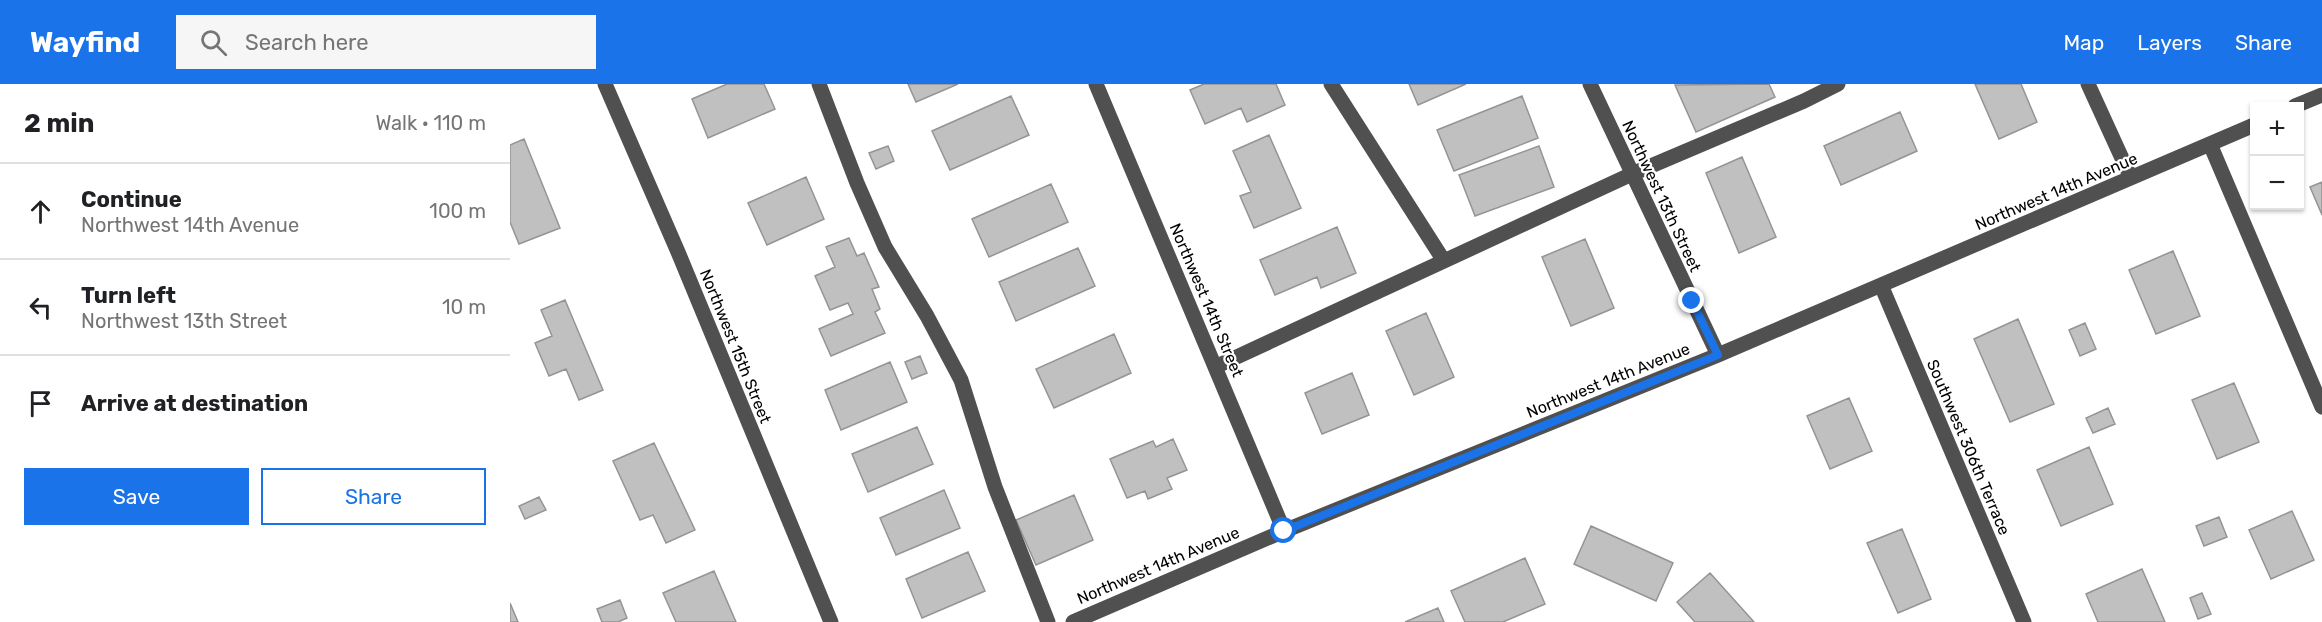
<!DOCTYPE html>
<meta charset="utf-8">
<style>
body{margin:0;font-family:Rubik,sans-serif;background:#f6f6f6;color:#202124}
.controls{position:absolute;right:18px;top:18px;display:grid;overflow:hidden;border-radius:0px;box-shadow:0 2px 4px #0004}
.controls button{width:54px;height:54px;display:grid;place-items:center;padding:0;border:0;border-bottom:2px solid #e0e0e0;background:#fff;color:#202124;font:30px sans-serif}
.stop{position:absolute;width:18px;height:18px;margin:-14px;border:4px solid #1a73e8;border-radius:50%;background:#fff}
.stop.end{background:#1a73e8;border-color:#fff;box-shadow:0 2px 6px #0008}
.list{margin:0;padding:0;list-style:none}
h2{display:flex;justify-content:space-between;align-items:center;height:78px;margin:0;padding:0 24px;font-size:26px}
h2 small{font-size:20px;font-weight:400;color:#757577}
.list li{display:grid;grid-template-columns:39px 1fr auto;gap:18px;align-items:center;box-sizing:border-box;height:96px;padding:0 24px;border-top:2px solid #e0e0e0}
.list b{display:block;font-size:22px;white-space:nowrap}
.list p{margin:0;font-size:20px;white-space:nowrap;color:#757577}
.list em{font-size:20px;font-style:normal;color:#757577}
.actions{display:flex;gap:12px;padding:18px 24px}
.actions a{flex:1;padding:14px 0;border:2px solid #1a73e8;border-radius:0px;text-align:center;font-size:21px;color:#1a73e8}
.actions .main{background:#1a73e8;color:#fff}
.icon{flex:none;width:33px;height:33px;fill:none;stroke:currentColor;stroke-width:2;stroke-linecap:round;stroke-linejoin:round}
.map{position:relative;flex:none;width:1812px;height:538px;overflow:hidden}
header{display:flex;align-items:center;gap:36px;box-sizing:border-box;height:84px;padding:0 30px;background:#1a73e8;color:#fff}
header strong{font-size:28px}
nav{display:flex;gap:33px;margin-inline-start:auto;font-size:21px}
.search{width:420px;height:54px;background:#f6f6f6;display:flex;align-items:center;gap:15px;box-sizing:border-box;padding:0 21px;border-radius:0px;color:#757577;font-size:22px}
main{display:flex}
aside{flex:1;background:#fff}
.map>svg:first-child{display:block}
</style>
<header>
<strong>Wayfind</strong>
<div class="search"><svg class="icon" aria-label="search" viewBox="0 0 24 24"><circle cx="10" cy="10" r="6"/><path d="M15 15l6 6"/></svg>Search here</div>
<nav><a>Map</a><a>Layers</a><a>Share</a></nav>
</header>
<main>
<aside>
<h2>2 min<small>Walk · 110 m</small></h2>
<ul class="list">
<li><svg class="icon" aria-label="ahead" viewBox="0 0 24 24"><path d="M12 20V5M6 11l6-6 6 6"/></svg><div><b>Continue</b><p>Northwest 14th Avenue</p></div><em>100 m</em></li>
<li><svg class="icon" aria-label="left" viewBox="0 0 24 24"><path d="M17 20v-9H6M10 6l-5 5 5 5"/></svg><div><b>Turn left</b><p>Northwest 13th Street</p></div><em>10 m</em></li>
<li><svg class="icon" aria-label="arrive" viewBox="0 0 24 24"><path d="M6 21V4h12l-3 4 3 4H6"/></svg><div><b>Arrive at destination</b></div></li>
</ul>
<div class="actions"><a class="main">Save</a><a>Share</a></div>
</aside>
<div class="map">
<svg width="1812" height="538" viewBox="0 0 1812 538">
<rect width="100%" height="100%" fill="#fff"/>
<path fill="#c0c0c0" stroke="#949494" stroke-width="1.5" d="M 217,0 L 254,0 L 265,25 L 198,54 L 182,15 Z
M 398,0 L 448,0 L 406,18 Z
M 694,0 L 766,0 L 775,21 L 737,38 L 731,24 L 695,40 L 680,6 Z
M 899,0 L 956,0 L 908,21 Z
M 1259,0 L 1265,13 L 1186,48 L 1165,1 Z
M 1465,0 L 1511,0 L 1527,38 L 1489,55 Z
M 501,12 L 519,51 L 440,86 L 422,47 Z
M 1012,12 L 1028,54 L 944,87 L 927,46 Z
M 1390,28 L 1407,67 L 1331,101 L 1314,62 Z
M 759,51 L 791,124 L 744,144 L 730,112 L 741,108 L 723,67 Z
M 14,55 L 50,144 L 9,160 L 0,138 L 0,61 Z
M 378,62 L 384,77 L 366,85 L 359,69 Z
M 1029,62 L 1044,103 L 965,132 L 949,91 Z
M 1232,73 L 1266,153 L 1229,169 L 1196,89 Z
M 296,93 L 314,135 L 257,161 L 238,119 Z
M 1812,98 L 1812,131 L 1800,103 Z
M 541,100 L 558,138 L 479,173 L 462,135 Z
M 827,143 L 846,189 L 811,204 L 807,193 L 765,211 L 750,176 Z
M 339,154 L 347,172 L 354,169 L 369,203 L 362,205 L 370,225 L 365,228 L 375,249 L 321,272 L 309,245 L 343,230 L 338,219 L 320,226 L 305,192 L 325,183 L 316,163 Z
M 1075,155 L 1104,224 L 1061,242 L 1032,173 Z
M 568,164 L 585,202 L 506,237 L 489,198 Z
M 1663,167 L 1690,232 L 1646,250 L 1619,186 Z
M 55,216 L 93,306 L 69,316 L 56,285 L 39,292 L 25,259 L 42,252 L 31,226 Z
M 916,229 L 944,293 L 904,311 L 876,247 Z
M 1508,235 L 1544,320 L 1500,338 L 1464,255 Z
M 1575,239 L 1586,265 L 1570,272 L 1559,246 Z
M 604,250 L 621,289 L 544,324 L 526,285 Z
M 410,272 L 417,289 L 402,295 L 395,278 Z
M 380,278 L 397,318 L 331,346 L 315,306 Z
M 842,289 L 859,331 L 812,350 L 795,309 Z
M 1724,299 L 1749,358 L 1707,375 L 1682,316 Z
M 1339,314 L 1362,367 L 1320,385 L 1297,332 Z
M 1598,324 L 1605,340 L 1583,349 L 1576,334 Z
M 407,343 L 423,380 L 358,408 L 342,370 Z
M 663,355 L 677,386 L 657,394 L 662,405 L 638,415 L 635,407 L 617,414 L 600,375 L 643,357 L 646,363 Z
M 144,359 L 185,446 L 156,459 L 143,431 L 130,436 L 103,377 Z
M 1579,363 L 1603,420 L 1551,442 L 1527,386 Z
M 434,406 L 450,444 L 386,471 L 370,434 Z
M 564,411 L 583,456 L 526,481 L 506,436 Z
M 29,413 L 36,426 L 15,435 L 9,422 Z
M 1782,427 L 1804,476 L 1761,495 L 1739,446 Z
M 1709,433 L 1717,453 L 1694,462 L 1686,442 Z
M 1081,442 L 1163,479 L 1146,517 L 1064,480 Z
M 1392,445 L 1421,515 L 1388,529 L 1357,459 Z
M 458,468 L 475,507 L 412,534 L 396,495 Z
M 1015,474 L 1035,520 L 993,538 L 955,538 L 941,507 Z
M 1632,485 L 1655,538 L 1588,538 L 1576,510 Z
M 204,487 L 226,538 L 166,538 L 153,509 Z
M 1200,489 L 1244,538 L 1185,538 L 1167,518 Z
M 1692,509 L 1701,530 L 1688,535 L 1680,514 Z
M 110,516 L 117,534 L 108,538 L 92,538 L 87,525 Z
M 0,519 L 8,538 L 0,538 Z
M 928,524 L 934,538 L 895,538 Z"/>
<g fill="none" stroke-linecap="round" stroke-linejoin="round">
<path stroke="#505050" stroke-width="15" d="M 95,0 L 168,168 L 321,538
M 309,0 L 347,99 L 375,163 L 417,232 L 451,296 L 485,403 L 538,538
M 586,0 L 774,447
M 821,0 L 934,177
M 1080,0 L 1208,271
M 1578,0 L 1621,94
M 1785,22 L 1812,11
M 1700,60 L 1812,323
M 1371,201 L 1514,538
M 705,283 L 1122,90 L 1294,17 L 1328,0
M 563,538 L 774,447 L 1208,271 L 1744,41"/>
</g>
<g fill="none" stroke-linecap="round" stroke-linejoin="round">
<path stroke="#1a73e8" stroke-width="8" d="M 774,447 L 1208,271 L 1182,217"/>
</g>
<g text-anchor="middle" stroke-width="4.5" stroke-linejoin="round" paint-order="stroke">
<g font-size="16" fill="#000" stroke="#fff">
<text transform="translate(1546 107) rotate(-23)" y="6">Northwest 14th Avenue</text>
<text transform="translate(1152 112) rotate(65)" y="6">Northwest 13th Street</text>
<text transform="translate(697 216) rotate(67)" y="6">Northwest 14th Street</text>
<text transform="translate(226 262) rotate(68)" y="6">Northwest 15th Street</text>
<text transform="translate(1098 296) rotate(-22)" y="6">Northwest 14th Avenue</text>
<text transform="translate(1459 363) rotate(67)" y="6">Southwest 306th Terrace</text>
<text transform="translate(648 481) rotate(-23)" y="6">Northwest 14th Avenue</text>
</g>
</g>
</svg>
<div class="controls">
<button>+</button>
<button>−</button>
</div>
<div class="stop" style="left:774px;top:447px"></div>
<div class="stop end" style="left:1182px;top:217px"></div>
</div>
</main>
